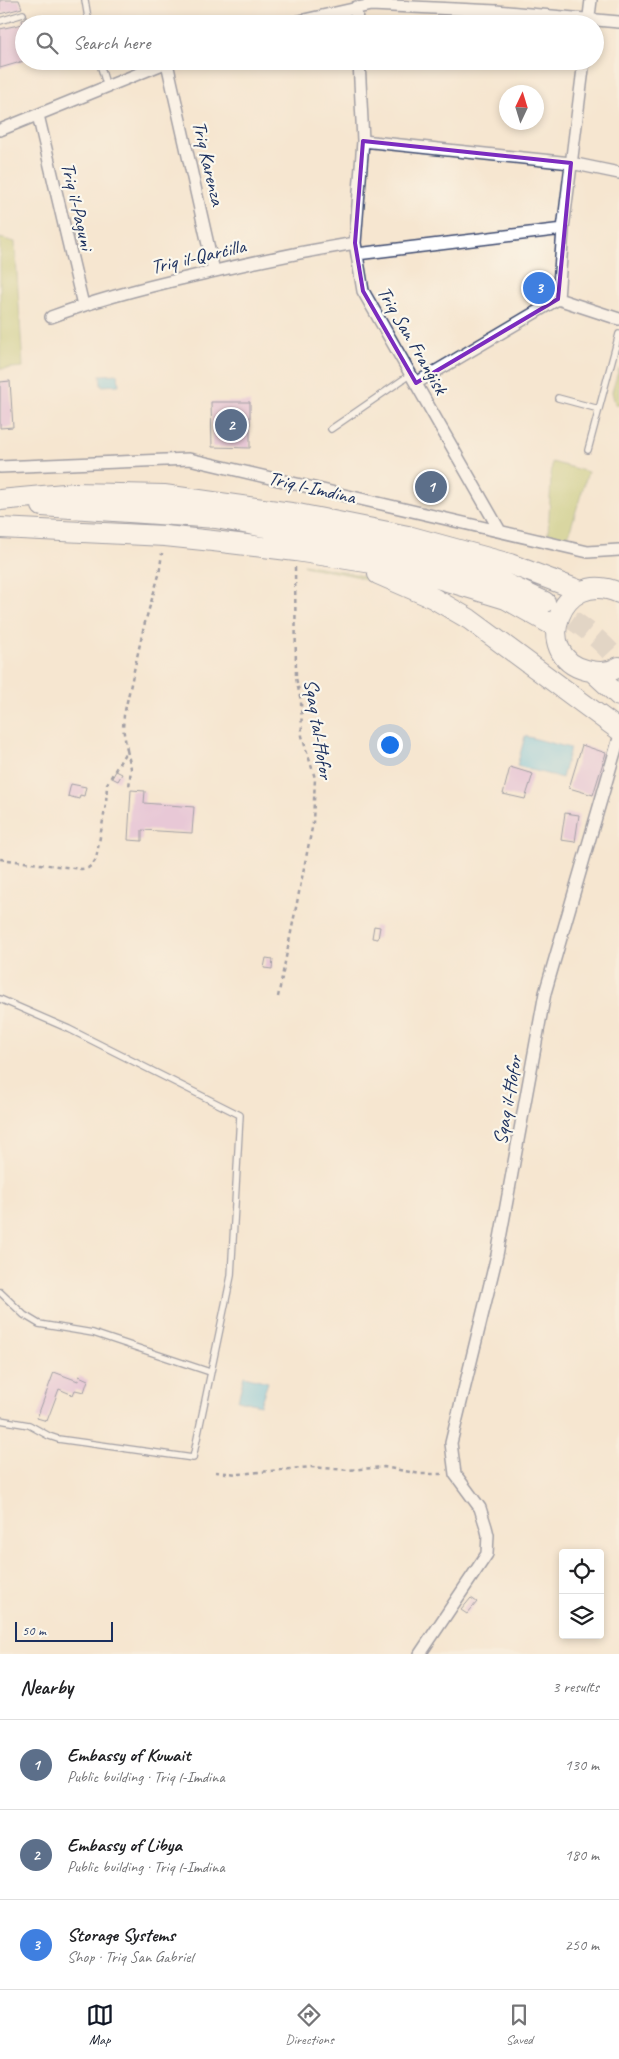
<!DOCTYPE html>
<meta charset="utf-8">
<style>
body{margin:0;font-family:Caveat,sans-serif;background:#f6f6f6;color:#202124}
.controls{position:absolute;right:15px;bottom:15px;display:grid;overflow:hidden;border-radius:5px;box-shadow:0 2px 8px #0003}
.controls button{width:45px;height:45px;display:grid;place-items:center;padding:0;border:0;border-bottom:1px solid #e0e0e0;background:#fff;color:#202124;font:25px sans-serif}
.compass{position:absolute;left:499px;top:85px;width:45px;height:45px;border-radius:50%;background:#fff;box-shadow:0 2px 8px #0003;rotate:4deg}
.scale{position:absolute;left:15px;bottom:12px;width:98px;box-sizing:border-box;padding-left:5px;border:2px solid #1b2f5e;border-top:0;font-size:14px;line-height:18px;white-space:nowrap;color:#1b2f5e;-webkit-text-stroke:4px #fbf7ec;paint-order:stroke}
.you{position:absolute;left:389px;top:744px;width:18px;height:18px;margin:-12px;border:4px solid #fff;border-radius:50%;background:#1a73e8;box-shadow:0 0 0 8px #1a73e833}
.badge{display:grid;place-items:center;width:32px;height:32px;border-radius:50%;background:#111827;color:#fff;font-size:16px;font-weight:700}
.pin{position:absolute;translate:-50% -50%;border:2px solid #fff;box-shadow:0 1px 5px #0006}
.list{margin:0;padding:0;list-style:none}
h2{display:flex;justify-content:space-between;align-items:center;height:65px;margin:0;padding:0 20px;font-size:21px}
h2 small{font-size:16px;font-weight:400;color:#757577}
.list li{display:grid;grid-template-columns:32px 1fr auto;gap:15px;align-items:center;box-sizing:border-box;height:90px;padding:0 20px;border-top:1px solid #e0e0e0}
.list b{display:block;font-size:19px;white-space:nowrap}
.list p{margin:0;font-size:16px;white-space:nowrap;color:#757577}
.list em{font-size:16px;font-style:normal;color:#757577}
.icon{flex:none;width:28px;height:28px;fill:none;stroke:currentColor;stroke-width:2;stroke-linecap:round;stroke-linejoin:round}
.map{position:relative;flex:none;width:619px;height:1654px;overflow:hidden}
.search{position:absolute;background:#fff;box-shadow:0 2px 8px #0003;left:15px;right:15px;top:15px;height:55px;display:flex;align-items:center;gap:12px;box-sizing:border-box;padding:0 18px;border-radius:28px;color:#757577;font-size:19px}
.sheet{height:335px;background:#fff}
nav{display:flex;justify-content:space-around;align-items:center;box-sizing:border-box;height:70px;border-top:1px solid #e0e0e0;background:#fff;font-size:14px;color:#757577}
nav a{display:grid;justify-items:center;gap:2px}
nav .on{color:#111827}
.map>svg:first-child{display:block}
</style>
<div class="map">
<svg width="619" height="1654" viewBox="0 0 619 1654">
<rect width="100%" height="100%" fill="#fbf7ec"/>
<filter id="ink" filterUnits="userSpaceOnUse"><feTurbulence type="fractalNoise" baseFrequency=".02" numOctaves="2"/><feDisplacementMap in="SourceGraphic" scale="10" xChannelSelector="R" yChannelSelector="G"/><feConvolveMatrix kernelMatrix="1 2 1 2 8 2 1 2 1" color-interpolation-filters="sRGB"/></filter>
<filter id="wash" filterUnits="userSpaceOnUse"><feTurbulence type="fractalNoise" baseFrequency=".0096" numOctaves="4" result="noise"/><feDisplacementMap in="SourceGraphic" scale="20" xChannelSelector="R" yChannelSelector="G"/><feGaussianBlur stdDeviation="1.12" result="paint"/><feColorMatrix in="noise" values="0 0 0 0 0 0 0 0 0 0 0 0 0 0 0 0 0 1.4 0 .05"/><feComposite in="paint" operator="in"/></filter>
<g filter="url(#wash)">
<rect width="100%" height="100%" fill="#f6e6d0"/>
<path fill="#b6c467" stroke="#687a62" d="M 0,238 L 15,242 L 23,367 L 0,369 Z
M 619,368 L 619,405 L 615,404 L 612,392 Z
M 552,462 L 588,472 L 568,537 L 548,533 Z
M 305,564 L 355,574 L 377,580 L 377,583 L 355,576 L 304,566 Z"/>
<path fill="#65c4e3" stroke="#407aa0" d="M 118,374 L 119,385 L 101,386 L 100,375 Z
M 525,736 L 570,748 L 562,778 L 517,766 Z
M 244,1376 L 268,1382 L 260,1405 L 238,1400 Z"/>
<g id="blocks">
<path fill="#d7a4de" d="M 0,0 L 19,0 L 22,8 L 0,14 Z
M 29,18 L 30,24 L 24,24 L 24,43 L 22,43 L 24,61 L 0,68 L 0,29 L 23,24 L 22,20 Z
M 10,381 L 13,427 L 0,428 L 0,382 Z
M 211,402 L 250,402 L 250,448 L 212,447 Z
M 582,745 L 606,753 L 593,795 L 569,788 Z
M 510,767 L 533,774 L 525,799 L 503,794 Z
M 116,771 L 122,774 L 118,781 L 112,778 Z
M 71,784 L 86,787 L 84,796 L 80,795 L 79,799 L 68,796 Z
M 131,790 L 145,791 L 144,803 L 194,807 L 192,833 L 142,830 L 142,841 L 128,840 Z
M 565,813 L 579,815 L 575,842 L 561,840 Z
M 374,926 L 380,927 L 378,939 L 372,938 Z
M 266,958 L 273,959 L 272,969 L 264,968 Z
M 54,1372 L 78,1381 L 79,1376 L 88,1380 L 84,1392 L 75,1390 L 73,1395 L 59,1389 L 47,1421 L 37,1418 Z
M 471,1598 L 477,1602 L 467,1614 L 461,1610 Z"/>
</g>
</g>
<g filter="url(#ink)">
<use href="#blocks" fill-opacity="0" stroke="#3c4a6f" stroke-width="1"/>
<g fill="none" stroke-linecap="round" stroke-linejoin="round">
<path stroke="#cac1b9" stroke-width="20" stroke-dasharray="20 10" stroke-linecap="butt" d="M 547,603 C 573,620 600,637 619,662"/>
<defs>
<path id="lane" d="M 85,0 L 89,24
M 0,21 L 23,14
M 99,61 L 107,87
M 558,398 L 599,409
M 331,429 L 411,374
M 588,450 L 619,334
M 0,999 L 69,1029 L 240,1115 L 231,1276 L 193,1458 L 58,1439 L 49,1436 L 29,1425 L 0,1420
M 0,1292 L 24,1315 L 39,1324 L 93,1333 L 210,1372"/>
<path id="street" d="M 356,7 L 357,24
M 286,24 L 371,5 L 496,11 L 619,22
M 588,24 L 591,0
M 359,61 L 363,141 L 355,243 L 363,291 L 500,531
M 167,63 L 214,271
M 38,115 L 83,305
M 0,130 L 170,61
M 363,141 L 571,163 L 619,173
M 357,254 L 563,229
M 558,299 L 563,229 L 584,61
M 558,299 L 619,319
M 51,317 C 98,299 145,287 194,276 C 247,263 301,252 355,243
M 416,383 L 558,299
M 0,467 L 189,459 L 588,552 L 619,550
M 420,1654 L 487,1554 L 488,1535 L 486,1527 L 480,1508 L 455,1474 L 451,1443 L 497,1255 L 545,993 L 619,738"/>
<path id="highway" d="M 0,500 L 75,493 L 164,495 L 298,514 L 408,536 L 510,564 L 581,591
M 42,506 L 216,518 L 363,545 L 461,569 L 500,581 L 545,602
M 0,528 L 165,536 L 213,541 L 296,551 L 385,565 L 427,575 L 506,599 L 556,627
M 378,574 L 433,598 L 469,619 L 619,730
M 619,593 C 560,566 530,656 586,670 C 597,673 609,673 619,667
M 593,672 L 619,696"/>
</defs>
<use href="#lane" stroke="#3c4a6f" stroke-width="8"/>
<use href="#street" stroke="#3c4a6f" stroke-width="14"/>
<use href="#highway" stroke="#3c4a6f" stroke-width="22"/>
<path stroke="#3c4a6f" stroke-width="2.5" stroke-dasharray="4 4" stroke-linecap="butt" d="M 127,750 L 131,768 L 129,788
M 0,859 L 81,869 L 88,868 L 93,864 L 96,859 L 106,804 L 107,784 L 127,750 L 123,728 L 124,715 L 144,626 L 159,575 L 162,553
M 278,997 L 313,823 L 315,778 L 302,736 L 301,701 L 296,678 L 295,567
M 215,1472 L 239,1474 L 311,1467 L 348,1470 L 384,1467 L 420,1474 L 444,1474"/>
<use href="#lane" stroke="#fff" stroke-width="5.5"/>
<use href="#street" stroke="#fff" stroke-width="11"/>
<use href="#highway" stroke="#fff" stroke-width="20"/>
</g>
</g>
<path d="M0 0H619V1654H0ZM 363,141 L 571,163 L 558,299 L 416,383 L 363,291 L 355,243 Z" fill="#f6e6d0" fill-opacity=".55" fill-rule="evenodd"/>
<path fill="none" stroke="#7b2cbf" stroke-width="4" stroke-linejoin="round" d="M 363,141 L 571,163 L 558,299 L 416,383 L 363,291 L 355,243 Z"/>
<g text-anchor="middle" stroke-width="4.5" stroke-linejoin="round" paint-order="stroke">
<g font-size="20" fill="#1b2f5e" stroke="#fbf7ec">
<text transform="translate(209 163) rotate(77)" y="7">Triq Karenza</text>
<text transform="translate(78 206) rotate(77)" y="7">Triq il-Paguni</text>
<text transform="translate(198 256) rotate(-13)" y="7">Triq il-Qarċilla</text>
<text transform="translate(413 340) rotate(60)" y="7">Triq San Franġisk</text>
<text transform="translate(312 487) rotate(13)" y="7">Triq l-Imdina</text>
<text transform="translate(319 729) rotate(81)" y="7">Sqaq tal-Ħofor</text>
<text transform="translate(507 1100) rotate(-80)" y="7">Sqaq il-Ħofor</text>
</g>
</g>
</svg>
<div class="controls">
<button><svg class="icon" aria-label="locate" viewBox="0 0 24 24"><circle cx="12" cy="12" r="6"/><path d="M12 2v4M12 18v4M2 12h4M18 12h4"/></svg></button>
<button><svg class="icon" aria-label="layers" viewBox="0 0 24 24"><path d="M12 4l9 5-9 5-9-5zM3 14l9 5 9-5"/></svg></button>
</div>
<svg class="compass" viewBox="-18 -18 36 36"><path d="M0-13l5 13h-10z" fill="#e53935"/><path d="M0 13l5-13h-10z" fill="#757577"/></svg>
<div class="scale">50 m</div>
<div class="you"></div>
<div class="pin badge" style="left:431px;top:487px;background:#5c6f8a">1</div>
<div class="pin badge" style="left:231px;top:425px;background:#5c6f8a">2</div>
<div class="pin badge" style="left:539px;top:288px;background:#3f7fe0">3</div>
<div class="search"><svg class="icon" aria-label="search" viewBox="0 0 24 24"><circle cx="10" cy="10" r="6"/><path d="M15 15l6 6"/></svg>Search here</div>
</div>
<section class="sheet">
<h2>Nearby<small>3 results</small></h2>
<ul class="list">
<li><span class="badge" style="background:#5c6f8a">1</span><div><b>Embassy of Kuwait</b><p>Public building · Triq l-Imdina</p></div><em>130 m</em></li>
<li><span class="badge" style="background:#5c6f8a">2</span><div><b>Embassy of Libya</b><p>Public building · Triq l-Imdina</p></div><em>180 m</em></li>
<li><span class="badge" style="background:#3f7fe0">3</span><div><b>Storage Systems</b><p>Shop · Triq San Gabriel</p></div><em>250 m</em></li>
</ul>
</section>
<nav>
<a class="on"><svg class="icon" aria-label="map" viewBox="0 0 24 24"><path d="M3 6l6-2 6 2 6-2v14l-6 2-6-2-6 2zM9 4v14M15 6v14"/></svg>Map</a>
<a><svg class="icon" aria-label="directions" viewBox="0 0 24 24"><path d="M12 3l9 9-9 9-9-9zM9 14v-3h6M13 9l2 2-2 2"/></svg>Directions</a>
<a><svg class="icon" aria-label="saved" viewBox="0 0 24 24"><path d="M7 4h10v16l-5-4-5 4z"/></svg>Saved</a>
</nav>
